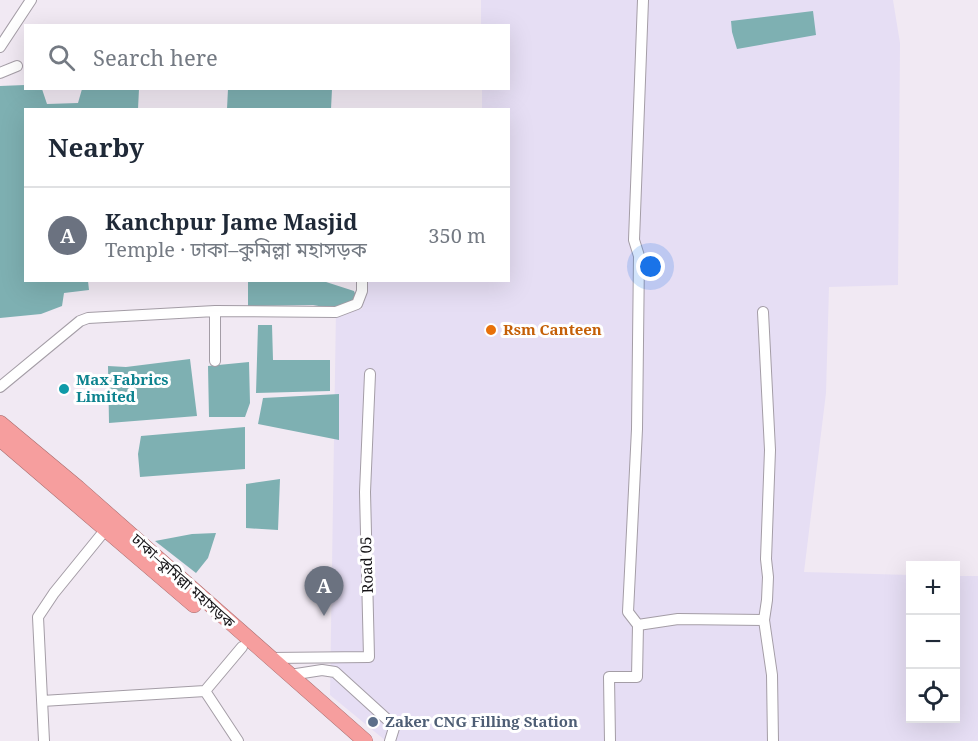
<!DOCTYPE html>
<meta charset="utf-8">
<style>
body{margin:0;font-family:"Noto Serif","Noto Sans Bengali",serif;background:#f2f2f3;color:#1f2937}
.controls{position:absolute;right:18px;bottom:18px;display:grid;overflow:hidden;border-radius:0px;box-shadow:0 6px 24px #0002}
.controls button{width:54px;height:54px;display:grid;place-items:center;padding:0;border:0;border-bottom:2px solid #e0e1e3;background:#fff;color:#1f2937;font:30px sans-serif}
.you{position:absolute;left:651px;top:267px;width:21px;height:21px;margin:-15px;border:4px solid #fff;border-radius:50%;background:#1a73e8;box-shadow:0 0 0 9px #1a73e833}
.badge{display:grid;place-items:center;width:39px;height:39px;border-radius:50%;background:#4959cd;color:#fff;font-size:20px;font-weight:700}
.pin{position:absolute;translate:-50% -50px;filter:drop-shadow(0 2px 3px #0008)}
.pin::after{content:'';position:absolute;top:32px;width:21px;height:18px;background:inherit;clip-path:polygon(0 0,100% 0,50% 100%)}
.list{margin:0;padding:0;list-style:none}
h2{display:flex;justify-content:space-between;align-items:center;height:78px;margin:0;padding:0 24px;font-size:26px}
h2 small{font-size:20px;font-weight:400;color:#747a83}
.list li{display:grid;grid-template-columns:39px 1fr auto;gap:18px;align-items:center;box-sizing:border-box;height:96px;padding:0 24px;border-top:2px solid #e0e1e3}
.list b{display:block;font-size:22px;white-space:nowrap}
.list p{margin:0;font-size:20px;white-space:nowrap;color:#747a83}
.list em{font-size:20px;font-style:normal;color:#747a83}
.icon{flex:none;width:33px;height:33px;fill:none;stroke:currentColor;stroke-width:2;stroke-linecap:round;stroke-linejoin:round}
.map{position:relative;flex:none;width:978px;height:741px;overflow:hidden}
.search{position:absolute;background:#fff;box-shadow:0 6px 24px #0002;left:24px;top:24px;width:486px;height:66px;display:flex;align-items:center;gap:15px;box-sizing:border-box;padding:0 21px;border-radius:0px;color:#747a83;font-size:22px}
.panel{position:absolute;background:#fff;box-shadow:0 6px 24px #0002;left:24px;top:108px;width:486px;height:174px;border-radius:0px}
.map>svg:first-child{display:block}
</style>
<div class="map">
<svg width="978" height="741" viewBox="0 0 978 741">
<rect width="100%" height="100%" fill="#f1e9f3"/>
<path fill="#e6def4" d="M 481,0 L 893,0 L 900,43 L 898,285 L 829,287 L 826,393 L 804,572 L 910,575 L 910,718 L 956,718 L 956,576 L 978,576 L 978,741 L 386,741 L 330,695 L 336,309 L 362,309 L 364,281 L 508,280 L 508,110 L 482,109 L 482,89 L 508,88 L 508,26 L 481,25 Z"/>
<path fill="#7eb0b2" d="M 813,11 L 816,35 L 737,49 L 732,32 L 731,21 Z
M 25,85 L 26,88 L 42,89 L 47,104 L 78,103 L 82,89 L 139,89 L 138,109 L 26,110 L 26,280 L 88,281 L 89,290 L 64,293 L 62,306 L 41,314 L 0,318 L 0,86 Z
M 228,89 L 332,89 L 331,109 L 227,109 Z
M 248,281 L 323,281 L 354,291 L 357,298 L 335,309 L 313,305 L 248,306 Z
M 258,325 L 272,325 L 273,360 L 330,360 L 330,391 L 256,393 Z
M 190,359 L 197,416 L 109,423 L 108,366 L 126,367 Z
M 249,362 L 250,403 L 245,417 L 209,417 L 208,366 Z
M 339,394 L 339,440 L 258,424 L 263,398 Z
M 245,427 L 245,469 L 140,477 L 138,454 L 141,436 Z
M 280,479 L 278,530 L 246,528 L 246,484 Z
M 216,533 L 208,558 L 196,573 L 155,541 L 192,534 Z"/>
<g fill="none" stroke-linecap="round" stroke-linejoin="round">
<defs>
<path id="minor" d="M 0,47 L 31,0
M 0,73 L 17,66
M 763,312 L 770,450 L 766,559 L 768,577 L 767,600 L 764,620 L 772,675 L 773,741
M 215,361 L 215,311
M 0,387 L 80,321 L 88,318 L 215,311 L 336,312 L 357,304 L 362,291 L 362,280
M 638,625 L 678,619 L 764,620
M 270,658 L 369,657 L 365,492 L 370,374
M 290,675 L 322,670 L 335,672 L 390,722 L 394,728 L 390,741
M 205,691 L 242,647
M 42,701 L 205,691 L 238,741
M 44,741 L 38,617 L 54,593 L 106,529
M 610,741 L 609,677 L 637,677 L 638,625 L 628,612 L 637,429 L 639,256 L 634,240 L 643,0"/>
<path id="highway" d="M 0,423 L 78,488 L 365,741
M 0,439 L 194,605"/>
</defs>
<use href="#minor" stroke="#a49da6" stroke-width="12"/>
<use href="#highway" stroke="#a76d6e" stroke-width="16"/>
<use href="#minor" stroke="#fff" stroke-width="10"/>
<use href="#highway" stroke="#f69e9e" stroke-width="15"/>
</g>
<circle fill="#e8710a" stroke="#fff" stroke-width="2" cx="491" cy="330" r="6"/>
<circle fill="#0f9aa8" stroke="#fff" stroke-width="2" cx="64" cy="389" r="6"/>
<circle fill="#5c6f8a" stroke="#fff" stroke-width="2" cx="373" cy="722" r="6"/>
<g text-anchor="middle" stroke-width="6" stroke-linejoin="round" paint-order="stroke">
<g font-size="15" font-weight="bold" fill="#c56008" stroke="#fff" text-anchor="start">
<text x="503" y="335">Rsm Canteen</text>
</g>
<g font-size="15" font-weight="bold" fill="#0d838f" stroke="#fff" text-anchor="start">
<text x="76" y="385">Max Fabrics<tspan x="76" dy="17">Limited</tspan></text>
</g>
<g font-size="15" fill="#151316" stroke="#fff">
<text transform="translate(367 565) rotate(-92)" y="5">Road 05</text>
<text transform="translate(183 581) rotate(42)" y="5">ঢাকা–কুমিল্লা মহাসড়ক</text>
</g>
<g font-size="15" font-weight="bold" fill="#4e5e75" stroke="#fff" text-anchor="start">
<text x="385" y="727">Zaker CNG Filling Station</text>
</g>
</g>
</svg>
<div class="controls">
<button>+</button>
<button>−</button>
<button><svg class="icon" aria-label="locate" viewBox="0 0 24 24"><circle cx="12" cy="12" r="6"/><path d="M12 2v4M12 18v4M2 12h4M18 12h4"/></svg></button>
</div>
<div class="you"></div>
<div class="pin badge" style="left:324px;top:616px;background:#6b7280">A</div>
<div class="search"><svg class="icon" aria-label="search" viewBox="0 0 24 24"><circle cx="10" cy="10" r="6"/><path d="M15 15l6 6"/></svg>Search here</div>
<section class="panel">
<h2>Nearby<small></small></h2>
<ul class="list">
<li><span class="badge" style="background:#6b7280">A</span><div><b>Kanchpur Jame Masjid</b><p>Temple · ঢাকা–কুমিল্লা মহাসড়ক</p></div><em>350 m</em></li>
</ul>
</section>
</div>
